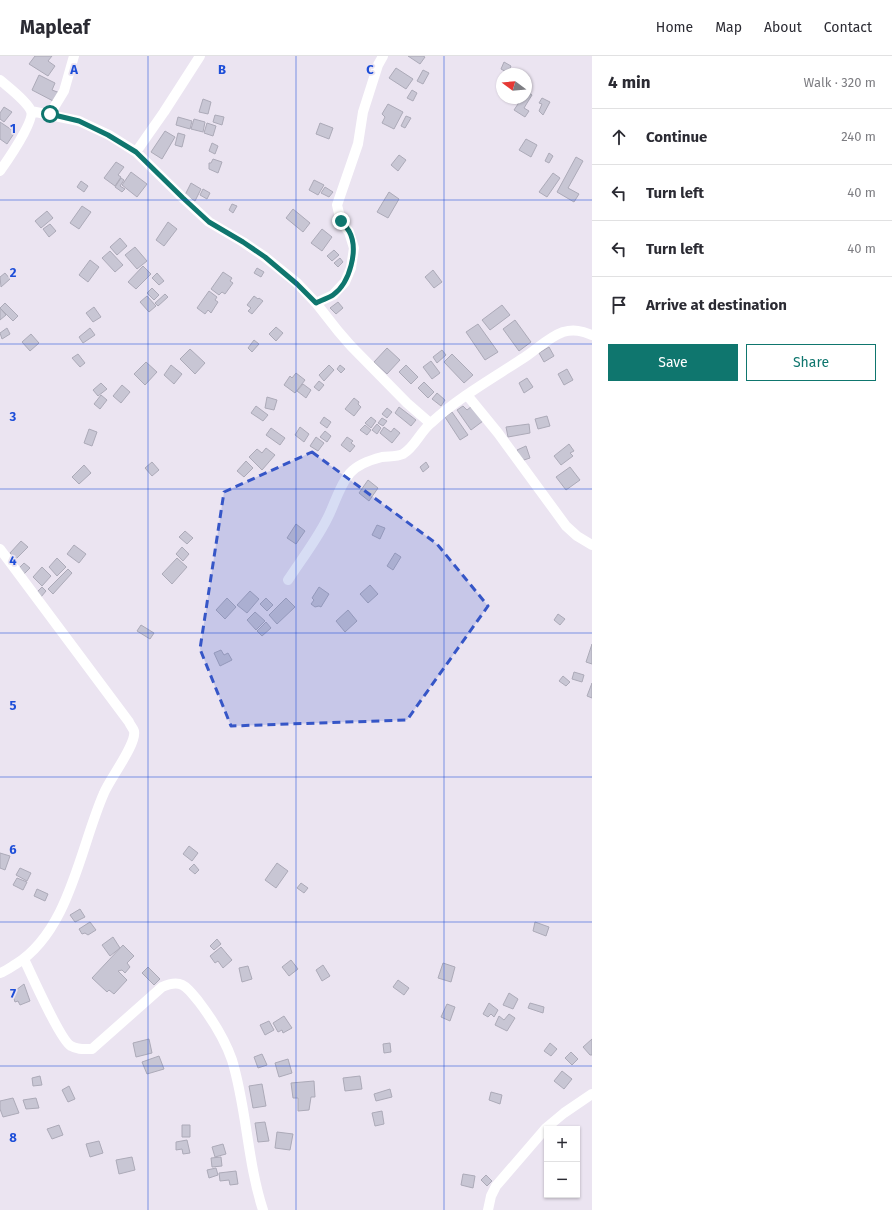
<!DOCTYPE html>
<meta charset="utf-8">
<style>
body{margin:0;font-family:"Fira Sans",sans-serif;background:#f2f2f3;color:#2b2b33}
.controls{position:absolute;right:12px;bottom:12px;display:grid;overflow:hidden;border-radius:0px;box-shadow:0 1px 3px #0004}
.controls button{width:36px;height:36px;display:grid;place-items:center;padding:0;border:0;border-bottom:1px solid #e1e1e2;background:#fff;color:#2b2b33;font:20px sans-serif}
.compass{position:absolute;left:496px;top:12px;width:36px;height:36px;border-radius:50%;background:#fff;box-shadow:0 1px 3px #0004;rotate:286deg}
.stop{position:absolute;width:12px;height:12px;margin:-9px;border:3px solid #0f766e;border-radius:50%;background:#fff}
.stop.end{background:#0f766e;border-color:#fff;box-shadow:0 1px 4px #0008}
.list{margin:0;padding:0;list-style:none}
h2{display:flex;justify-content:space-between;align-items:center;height:52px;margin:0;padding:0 16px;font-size:17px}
h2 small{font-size:13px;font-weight:400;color:#7c7c81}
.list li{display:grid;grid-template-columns:26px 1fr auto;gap:12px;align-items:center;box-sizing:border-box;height:56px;padding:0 16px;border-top:1px solid #e1e1e2}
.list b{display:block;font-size:15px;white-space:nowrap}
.list em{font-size:13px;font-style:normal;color:#7c7c81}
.actions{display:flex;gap:8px;padding:12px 16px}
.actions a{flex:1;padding:9px 0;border:1px solid #0f766e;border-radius:0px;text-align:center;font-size:14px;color:#0f766e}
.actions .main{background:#0f766e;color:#fff}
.icon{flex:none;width:22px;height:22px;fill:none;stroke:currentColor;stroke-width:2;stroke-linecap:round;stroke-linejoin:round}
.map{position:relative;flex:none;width:592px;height:1154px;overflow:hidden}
header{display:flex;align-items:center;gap:24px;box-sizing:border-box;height:56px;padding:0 20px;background:#fff;border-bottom:1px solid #e1e1e2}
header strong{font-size:19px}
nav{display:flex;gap:22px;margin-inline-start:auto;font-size:14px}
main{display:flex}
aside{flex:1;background:#fff}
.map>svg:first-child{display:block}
</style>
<header>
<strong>Mapleaf</strong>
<nav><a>Home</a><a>Map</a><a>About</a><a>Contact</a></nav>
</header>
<main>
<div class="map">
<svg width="592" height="1154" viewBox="0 0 592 1154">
<rect width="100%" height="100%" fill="#ebe4f1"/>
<path fill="#c8c6d4" stroke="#acaab8" d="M 35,0 L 52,0 L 48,5 L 55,10 L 48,20 L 29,8 Z
M 408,0 L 423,0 L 425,1 L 420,8 Z
M 504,6 L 511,10 L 508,17 L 501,13 Z
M 396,12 L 413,23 L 406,33 L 389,22 Z
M 423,14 L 429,17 L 423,28 L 417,25 Z
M 39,19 L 55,27 L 52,34 L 60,37 L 55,46 L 32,34 Z
M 412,34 L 417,37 L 413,45 L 407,42 Z
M 526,35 L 532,39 L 524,52 L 529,55 L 525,61 L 514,54 L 522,42 L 526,42 Z
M 542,42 L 550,46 L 543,59 L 539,55 L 542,48 L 539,47 Z
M 203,43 L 211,46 L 208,58 L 199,56 Z
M 388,48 L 403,56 L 394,73 L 382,67 L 385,61 L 382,58 Z
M 4,51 L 12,56 L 4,66 L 0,63 L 0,57 Z
M 215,59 L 224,61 L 222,69 L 213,66 Z
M 406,60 L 411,62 L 405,72 L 401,70 Z
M 178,61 L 192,65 L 190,73 L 176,69 Z
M 194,63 L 205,66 L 203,76 L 191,73 Z
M 0,66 L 15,76 L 7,88 L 0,83 Z
M 207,67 L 216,70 L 213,80 L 204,77 Z
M 320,67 L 333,72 L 329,83 L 316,78 Z
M 165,75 L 175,81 L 162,103 L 151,96 Z
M 178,77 L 185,79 L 182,91 L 175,89 Z
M 526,83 L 537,89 L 531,101 L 519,94 Z
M 212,87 L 218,90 L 215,98 L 209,95 Z
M 549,97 L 553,100 L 549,107 L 545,105 Z
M 399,99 L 406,104 L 398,115 L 391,109 Z
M 576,101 L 583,105 L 568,132 L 579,138 L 574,146 L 557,136 Z
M 213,103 L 222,106 L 218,117 L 209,113 L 209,107 L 211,107 Z
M 116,106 L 124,111 L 118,119 L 121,121 L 115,130 L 104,122 Z
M 131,116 L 147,128 L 137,141 L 122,129 Z
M 553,117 L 560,122 L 547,141 L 539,136 Z
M 121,122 L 124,124 L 120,130 L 125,133 L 122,136 L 115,131 Z
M 314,124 L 324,129 L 318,139 L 309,134 Z
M 81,125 L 88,130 L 84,136 L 77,131 Z
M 191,127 L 201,133 L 195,145 L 185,139 Z
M 325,131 L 333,136 L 329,141 L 321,137 Z
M 203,133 L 210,137 L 207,143 L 200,139 Z
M 389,136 L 399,143 L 388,162 L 377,156 Z
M 232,148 L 237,150 L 233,157 L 229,154 Z
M 82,150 L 91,156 L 79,173 L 70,167 Z
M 293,153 L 310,167 L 303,176 L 286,162 Z
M 47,155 L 53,162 L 41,172 L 35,165 Z
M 168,166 L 177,173 L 164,190 L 156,184 Z
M 50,168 L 56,175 L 49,181 L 43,173 Z
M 322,173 L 332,181 L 322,195 L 311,187 Z
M 120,182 L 127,190 L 117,199 L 110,191 Z
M 135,191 L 147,205 L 137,213 L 125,199 Z
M 334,194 L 339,199 L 332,205 L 327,200 Z
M 110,195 L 123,209 L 115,216 L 102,202 Z
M 340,202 L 343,206 L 338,211 L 334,207 Z
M 90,204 L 99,211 L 88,226 L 79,219 Z
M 143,210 L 151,218 L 136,233 L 128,226 Z
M 257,212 L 264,216 L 261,221 L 254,217 Z
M 433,214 L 442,226 L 434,232 L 425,221 Z
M 223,216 L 232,222 L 230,225 L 233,227 L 225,238 L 222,236 L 219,239 L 211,233 Z
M 5,217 L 10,223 L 1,231 L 0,221 Z
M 157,217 L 164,225 L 159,229 L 152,222 Z
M 152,232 L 159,239 L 154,244 L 147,237 Z
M 209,235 L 217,241 L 215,244 L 218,246 L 211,257 L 208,254 L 205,258 L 197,252 Z
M 165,238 L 168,241 L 158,250 L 155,247 Z
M 147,240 L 156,250 L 149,256 L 140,246 Z
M 254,240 L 258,243 L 259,242 L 263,245 L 252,258 L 248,255 L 251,252 L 247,249 Z
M 338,246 L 343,252 L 336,258 L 330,252 Z
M 5,247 L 18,260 L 13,265 L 0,252 Z
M 502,249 L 510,259 L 490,274 L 482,264 Z
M 94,251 L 101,261 L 93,266 L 86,257 Z
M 0,252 L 6,259 L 0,264 Z
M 515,264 L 531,286 L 519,295 L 503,273 Z
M 478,268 L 498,296 L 485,304 L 466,276 Z
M 276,271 L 283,277 L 276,285 L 269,278 Z
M 7,272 L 10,278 L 2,283 L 0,277 Z
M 90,272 L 95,279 L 83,287 L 79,281 Z
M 31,278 L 39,287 L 30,295 L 22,286 Z
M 254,284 L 259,288 L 252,296 L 248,292 Z
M 549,291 L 554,300 L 544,306 L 539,297 Z
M 387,292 L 400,304 L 387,318 L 374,306 Z
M 190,293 L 205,307 L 195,318 L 180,303 Z
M 442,294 L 446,299 L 437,307 L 433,301 Z
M 78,298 L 85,307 L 80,311 L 72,302 Z
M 452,298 L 473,319 L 464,327 L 444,306 Z
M 431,305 L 440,317 L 432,323 L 423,311 Z
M 146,306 L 157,316 L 145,329 L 134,318 Z
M 171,309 L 182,318 L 174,328 L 164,319 Z
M 329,309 L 334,314 L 324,325 L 319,319 Z
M 340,309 L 345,313 L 341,317 L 337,313 Z
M 406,309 L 418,321 L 411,328 L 399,316 Z
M 567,313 L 573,324 L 564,329 L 558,318 Z
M 296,317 L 305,324 L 295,337 L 284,329 L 290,320 L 292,322 Z
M 527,322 L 533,331 L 524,337 L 519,327 Z
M 319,325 L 324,329 L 319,335 L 314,331 Z
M 424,326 L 434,336 L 428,342 L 418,332 Z
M 101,327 L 107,333 L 98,340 L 93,334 Z
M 303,328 L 311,334 L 306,342 L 297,335 Z
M 122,329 L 130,336 L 121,347 L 113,340 Z
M 437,337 L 445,344 L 441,350 L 432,343 Z
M 101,339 L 107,344 L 100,353 L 94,348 Z
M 267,341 L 277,344 L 274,354 L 265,352 Z
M 354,342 L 359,346 L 358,348 L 361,351 L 354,360 L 345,353 Z
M 256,350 L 268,359 L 263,365 L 251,357 Z
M 463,350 L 467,354 L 472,350 L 483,365 L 471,374 L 457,354 Z
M 399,351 L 416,364 L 411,370 L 395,357 Z
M 387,352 L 392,356 L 387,362 L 382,358 Z
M 452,356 L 468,379 L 460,384 L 445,361 Z
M 547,360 L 550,370 L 538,373 L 535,363 Z
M 324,361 L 331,366 L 327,372 L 320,367 Z
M 371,361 L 376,365 L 371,372 L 365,367 Z
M 382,362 L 387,365 L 383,370 L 378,367 Z
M 377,368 L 381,372 L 377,378 L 372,374 Z
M 529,368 L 530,377 L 508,381 L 506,371 Z
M 365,369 L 371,374 L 367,379 L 360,374 Z
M 300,371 L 309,378 L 304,386 L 295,379 Z
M 384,371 L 391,376 L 394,372 L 400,377 L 392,387 L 380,377 Z
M 271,372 L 285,382 L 280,389 L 266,379 Z
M 89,373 L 97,376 L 92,390 L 84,387 Z
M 325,375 L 331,380 L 327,386 L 320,381 Z
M 316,381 L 324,387 L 318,395 L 310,390 Z
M 347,381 L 353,385 L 351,387 L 355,390 L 350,396 L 341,389 Z
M 569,388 L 574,395 L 570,397 L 573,400 L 561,409 L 554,400 Z
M 526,390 L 530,402 L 521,405 L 517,394 Z
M 266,392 L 275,399 L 262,414 L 249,401 L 257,393 L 262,397 Z
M 246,405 L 253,412 L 244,421 L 237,415 Z
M 152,406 L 159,414 L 152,420 L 145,412 Z
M 426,406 L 429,411 L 423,416 L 420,411 Z
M 84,409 L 91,417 L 79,428 L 72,421 Z
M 570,411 L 580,424 L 566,434 L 556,421 Z
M 368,424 L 378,432 L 369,445 L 359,437 Z
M 296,468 L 305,475 L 296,488 L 287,482 Z
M 377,469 L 385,472 L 380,483 L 372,479 Z
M 185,475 L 193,482 L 187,488 L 179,481 Z
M 21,485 L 28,491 L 16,503 L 10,497 Z
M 74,489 L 86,498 L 79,507 L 67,498 Z
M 182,491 L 189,498 L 183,505 L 176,498 Z
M 395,497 L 401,501 L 393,514 L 387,510 Z
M 57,502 L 66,511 L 57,520 L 49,511 Z
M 177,502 L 187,511 L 172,528 L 162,518 Z
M 24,507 L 30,512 L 24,518 L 18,513 Z
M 42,511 L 51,520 L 42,530 L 33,521 Z
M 68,513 L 72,517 L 53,538 L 48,533 Z
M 370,529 L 378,538 L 368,547 L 360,538 Z
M 42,531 L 46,535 L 41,541 L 36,537 Z
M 319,531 L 329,538 L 321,551 L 319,550 L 315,551 L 311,548 L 314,544 L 312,542 Z
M 250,535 L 259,543 L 247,557 L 237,549 Z
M 227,542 L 236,551 L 225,563 L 216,554 Z
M 266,542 L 273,549 L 267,555 L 260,548 Z
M 286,542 L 295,551 L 277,568 L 269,559 Z
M 348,554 L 357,565 L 345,576 L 336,565 Z
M 255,556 L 265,565 L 256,574 L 247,564 Z
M 558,558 L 565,563 L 560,569 L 554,564 Z
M 266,566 L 271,572 L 262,580 L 257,575 Z
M 141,569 L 154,577 L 150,583 L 137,575 Z
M 592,588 L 592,608 L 586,606 Z
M 221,594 L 224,599 L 228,597 L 232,604 L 220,610 L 214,597 Z
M 574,616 L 584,619 L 582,626 L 572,623 Z
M 563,620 L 570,626 L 566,630 L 559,625 Z
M 592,627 L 592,642 L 587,640 Z
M 189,790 L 198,797 L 192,805 L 183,798 Z
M 0,797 L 10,800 L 5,814 L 0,812 Z
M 277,807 L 288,815 L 276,832 L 265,824 Z
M 194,808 L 199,814 L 195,818 L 189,813 Z
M 20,812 L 31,817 L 27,825 L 16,819 Z
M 17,822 L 27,826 L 23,834 L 13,829 Z
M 301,827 L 308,832 L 304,837 L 297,832 Z
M 37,833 L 48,838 L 45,845 L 34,840 Z
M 80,853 L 85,861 L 75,866 L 70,859 Z
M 90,866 L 96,874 L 88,879 L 85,877 L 82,878 L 79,873 Z
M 535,866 L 549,871 L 546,880 L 533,875 Z
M 113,881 L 120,892 L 110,900 L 102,889 Z
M 217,883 L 221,888 L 214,894 L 210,890 Z
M 123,889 L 134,900 L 127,907 L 130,911 L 125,917 L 122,914 L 118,915 L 127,924 L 114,938 L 109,934 L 107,936 L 92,922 Z
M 221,891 L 232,904 L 223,912 L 218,905 L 215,907 L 210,900 Z
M 291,904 L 298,913 L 289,920 L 282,911 Z
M 443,907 L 455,911 L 451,926 L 438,922 Z
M 323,909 L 330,920 L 322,925 L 316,914 Z
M 248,910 L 252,923 L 242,926 L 239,912 Z
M 148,911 L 160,923 L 154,929 L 142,917 Z
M 398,924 L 409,932 L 404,939 L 393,931 Z
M 24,928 L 30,945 L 20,949 L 18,945 L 15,946 L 12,937 Z
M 509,937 L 518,943 L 513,953 L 503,949 Z
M 489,947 L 498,954 L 494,961 L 491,958 L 488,961 L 483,958 Z
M 530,947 L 544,951 L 543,957 L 528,952 Z
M 447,948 L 455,951 L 450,965 L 441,961 Z
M 509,958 L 515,962 L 507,975 L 495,969 L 499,960 L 504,964 Z
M 284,960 L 292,972 L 283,977 L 282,974 L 278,976 L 273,967 Z
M 269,965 L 274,974 L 265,979 L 260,969 Z
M 149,983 L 152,997 L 136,1001 L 133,987 Z
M 592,983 L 592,999 L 590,999 L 583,991 Z
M 390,987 L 391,996 L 384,997 L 383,988 Z
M 550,987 L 557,993 L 551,1000 L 544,995 Z
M 571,996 L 578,1003 L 572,1009 L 565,1002 Z
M 262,998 L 267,1009 L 258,1012 L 254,1001 Z
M 159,1000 L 164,1013 L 147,1018 L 142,1006 Z
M 288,1003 L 292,1017 L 279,1021 L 275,1007 Z
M 562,1015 L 572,1023 L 564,1033 L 554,1025 Z
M 40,1020 L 42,1029 L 33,1030 L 32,1022 Z
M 360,1020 L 362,1033 L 345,1035 L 343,1022 Z
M 314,1025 L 315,1041 L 311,1041 L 309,1054 L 298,1055 L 298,1042 L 293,1042 L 291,1027 Z
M 262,1028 L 266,1050 L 253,1052 L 249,1030 Z
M 69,1030 L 75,1043 L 68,1046 L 62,1034 Z
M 390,1033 L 392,1041 L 376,1045 L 374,1038 Z
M 491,1036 L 502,1039 L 500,1048 L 489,1044 Z
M 13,1042 L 19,1057 L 3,1061 L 0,1053 L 0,1045 Z
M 36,1042 L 39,1052 L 26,1053 L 23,1044 Z
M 382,1055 L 384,1068 L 375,1070 L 372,1057 Z
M 265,1066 L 269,1085 L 258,1086 L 255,1067 Z
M 59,1069 L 63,1079 L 52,1083 L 47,1073 Z
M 182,1069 L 190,1069 L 190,1081 L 182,1081 Z
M 277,1076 L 293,1078 L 290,1094 L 275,1092 Z
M 187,1084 L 190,1097 L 183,1098 L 182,1093 L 176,1094 L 176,1086 Z
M 99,1085 L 103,1097 L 90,1101 L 86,1088 Z
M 223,1088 L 226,1098 L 215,1101 L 212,1091 Z
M 132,1101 L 135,1114 L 119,1118 L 116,1104 Z
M 221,1101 L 222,1110 L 212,1111 L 211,1102 Z
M 216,1112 L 218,1119 L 209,1122 L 207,1114 Z
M 236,1115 L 238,1128 L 230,1129 L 229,1124 L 220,1125 L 219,1117 Z
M 463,1118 L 475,1120 L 473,1132 L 461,1129 Z
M 486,1119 L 492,1125 L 487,1130 L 481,1124 Z"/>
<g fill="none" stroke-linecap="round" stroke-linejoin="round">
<path stroke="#fff" stroke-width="10" d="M 0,24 C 8,31 27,45 31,55 C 35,65 7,105 0,115
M 31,55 L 79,65 L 109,79 L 136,96 L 183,142 L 209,166 L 243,186 L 265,201 L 297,227 L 316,247 L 338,275 L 351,290 L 407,347 L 430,367
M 50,58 L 64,35 L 74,0
M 136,96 L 164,56 L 200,0
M 316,247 L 333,239 L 345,226 L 351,212 L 354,192 L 349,176 L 341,165 L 337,149 L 358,88 L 363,56 L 378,9 L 383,0
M 467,339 L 498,377 L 566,470 L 577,480 L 592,489
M 0,493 L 129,666 C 130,669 133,672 134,675 C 137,688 110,722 104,737 C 80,791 70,874 16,908 C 11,911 6,915 0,917
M 288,524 C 301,504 316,485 327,463 C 335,448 339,430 350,417 C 358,408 370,404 382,401 C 389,400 396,401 403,398 C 415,391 420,376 431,367 C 459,341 493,322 525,301 C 537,293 549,281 563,276 C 574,273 582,275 592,279
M 24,903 C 31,918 61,985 71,990 C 78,994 84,993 92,993 L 162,931 C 182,922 187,931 199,946 C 212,963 225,984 232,1004 C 247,1053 247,1105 263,1154
M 488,1154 L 491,1140 L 496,1130 L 546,1072 L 564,1057 L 592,1038"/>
</g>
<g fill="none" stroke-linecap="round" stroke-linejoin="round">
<path stroke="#0f766e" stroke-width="5" d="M 50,58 L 79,65 L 108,79 L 136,96 L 183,142 L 209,166 L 243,186 L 265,201 L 297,228 L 316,247 C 321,244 329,242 333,239 C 350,227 359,193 349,175 C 347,172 344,168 341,165"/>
</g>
<path fill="#3656c7" fill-opacity="0.2" stroke="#3656c7" stroke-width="3" stroke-dasharray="8 5" stroke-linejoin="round" d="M 312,396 L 437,488 L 488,550 L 407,664 L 231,670 L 200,593 L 224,436 Z"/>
<path fill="none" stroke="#1d4ed8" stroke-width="1" stroke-opacity="0.55" d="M 148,0 L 148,1154M 296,0 L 296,1154M 444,0 L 444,1154M 0,144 L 592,144M 0,288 L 592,288M 0,433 L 592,433M 0,577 L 592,577M 0,721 L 592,721M 0,866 L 592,866M 0,1010 L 592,1010"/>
<g font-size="13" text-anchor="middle" font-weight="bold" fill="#1d4ed8" stroke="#ebe4f1" stroke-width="3.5" stroke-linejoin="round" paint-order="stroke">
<text x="74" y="18">A</text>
<text x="222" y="18">B</text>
<text x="370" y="18">C</text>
<text x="13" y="77">1</text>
<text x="13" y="221">2</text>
<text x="13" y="365">3</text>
<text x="13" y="509">4</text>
<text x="13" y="654">5</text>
<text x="13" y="798">6</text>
<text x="13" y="942">7</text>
<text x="13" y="1086">8</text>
</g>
</svg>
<div class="controls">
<button>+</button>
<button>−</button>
</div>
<svg class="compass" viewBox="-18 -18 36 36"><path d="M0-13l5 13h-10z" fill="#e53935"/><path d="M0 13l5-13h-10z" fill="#7c7c81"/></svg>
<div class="stop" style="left:50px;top:58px"></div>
<div class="stop end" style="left:341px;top:165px"></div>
</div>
<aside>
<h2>4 min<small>Walk · 320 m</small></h2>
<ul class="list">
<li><svg class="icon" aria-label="ahead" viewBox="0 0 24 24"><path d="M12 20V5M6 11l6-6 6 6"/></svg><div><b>Continue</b></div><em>240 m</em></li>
<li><svg class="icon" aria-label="left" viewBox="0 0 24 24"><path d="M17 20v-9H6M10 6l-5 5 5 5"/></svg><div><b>Turn left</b></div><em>40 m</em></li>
<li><svg class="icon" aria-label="left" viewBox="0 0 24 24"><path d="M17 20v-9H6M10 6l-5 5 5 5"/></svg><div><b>Turn left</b></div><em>40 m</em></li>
<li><svg class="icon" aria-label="arrive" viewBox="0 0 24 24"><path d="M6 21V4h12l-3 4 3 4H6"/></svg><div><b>Arrive at destination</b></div></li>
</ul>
<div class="actions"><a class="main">Save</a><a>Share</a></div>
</aside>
</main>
